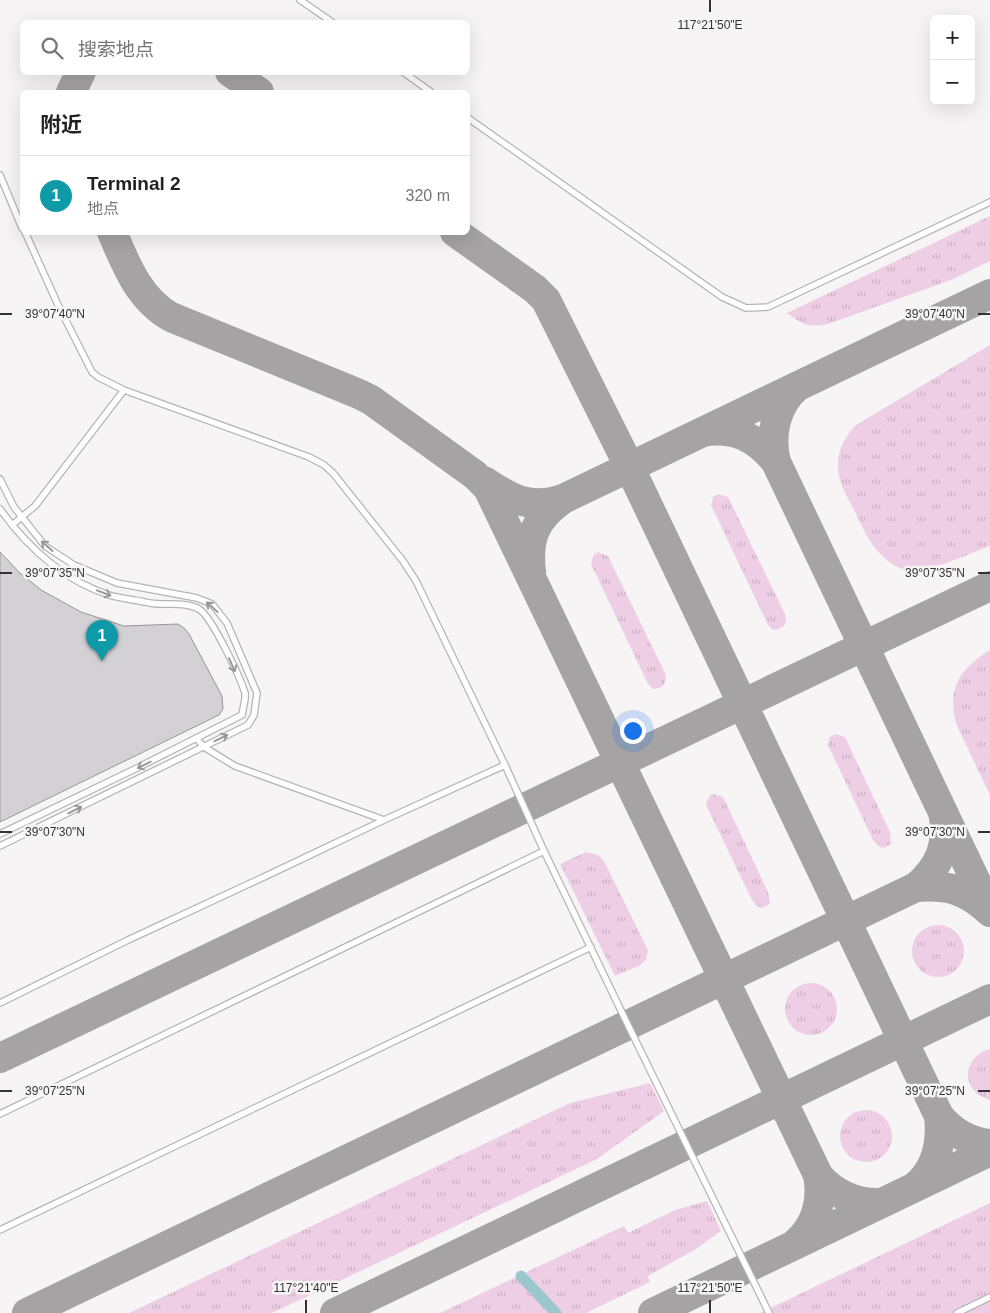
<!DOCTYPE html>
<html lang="zh">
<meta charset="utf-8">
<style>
body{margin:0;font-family:Arial,"Noto Sans SC",sans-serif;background:#f6f6f6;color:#222}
.controls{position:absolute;right:15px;top:15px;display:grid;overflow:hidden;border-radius:8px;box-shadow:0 5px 20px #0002}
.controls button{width:45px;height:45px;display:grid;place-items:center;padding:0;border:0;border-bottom:1px solid #e0e0e0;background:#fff;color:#222;font:25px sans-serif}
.you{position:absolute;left:632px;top:730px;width:18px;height:18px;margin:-12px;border:4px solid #fff;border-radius:50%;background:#1a73e8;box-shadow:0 0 0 8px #1a73e833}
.badge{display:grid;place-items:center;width:32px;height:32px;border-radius:50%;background:#b45309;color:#fff;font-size:16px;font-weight:700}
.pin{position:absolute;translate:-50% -41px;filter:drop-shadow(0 1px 2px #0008)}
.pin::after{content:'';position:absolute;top:26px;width:18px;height:15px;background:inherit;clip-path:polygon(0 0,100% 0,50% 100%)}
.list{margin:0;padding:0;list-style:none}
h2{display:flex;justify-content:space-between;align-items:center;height:65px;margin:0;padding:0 20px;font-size:21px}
h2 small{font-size:16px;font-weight:400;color:#767676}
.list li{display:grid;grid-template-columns:32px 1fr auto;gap:15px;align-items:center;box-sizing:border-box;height:80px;padding:0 20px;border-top:1px solid #e0e0e0}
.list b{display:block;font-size:19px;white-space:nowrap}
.list p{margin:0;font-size:16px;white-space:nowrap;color:#767676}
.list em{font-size:16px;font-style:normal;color:#767676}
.icon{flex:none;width:28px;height:28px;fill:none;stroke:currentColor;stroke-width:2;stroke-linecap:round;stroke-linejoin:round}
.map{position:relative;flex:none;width:990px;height:1313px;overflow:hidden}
.search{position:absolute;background:#fff;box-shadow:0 5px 20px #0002;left:20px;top:20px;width:450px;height:55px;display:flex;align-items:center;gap:12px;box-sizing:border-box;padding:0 18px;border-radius:8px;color:#767676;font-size:19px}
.panel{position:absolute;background:#fff;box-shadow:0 5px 20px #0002;left:20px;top:90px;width:450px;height:145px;border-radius:8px}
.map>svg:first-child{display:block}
</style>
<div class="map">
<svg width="990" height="1313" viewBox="0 0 990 1313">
<defs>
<pattern id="grass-tufts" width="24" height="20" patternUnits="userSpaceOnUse" patternTransform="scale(1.25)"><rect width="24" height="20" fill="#eecee5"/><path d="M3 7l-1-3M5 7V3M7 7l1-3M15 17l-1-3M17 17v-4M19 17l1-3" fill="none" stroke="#cdb1c5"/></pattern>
</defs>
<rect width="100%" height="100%" fill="#f7f4f6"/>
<path fill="url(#grass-tufts)" d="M 990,216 L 990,261 L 951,280 L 828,324 C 809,328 803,325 787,313 Z
M 990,345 L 990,546 C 973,552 926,574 910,571 C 878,564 866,535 853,508 C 847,496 839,484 838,469 C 837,451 844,438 856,425 Z
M 718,494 L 728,497 L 785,614 C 788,624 784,629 773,630 L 768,625 L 711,505 L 713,497 Z
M 598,552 L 608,556 L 665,673 C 667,683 664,688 653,689 L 648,684 L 591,564 L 593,556 Z
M 990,650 L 990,795 L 957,726 C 946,690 959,669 990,650 Z
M 836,734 L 845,737 L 890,832 L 891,844 L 884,848 L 878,846 L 873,840 L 828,745 L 830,737 Z
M 714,794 L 723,797 L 768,892 L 770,904 L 762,908 L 757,906 L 752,900 L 706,805 L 709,797 Z
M 586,852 L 598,855 L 604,861 L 648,950 L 646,960 L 639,966 L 615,976 L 560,864 Z
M912 951a26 26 0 1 1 52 0a26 26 0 1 1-52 0Z
M785 1009a26 26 0 1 1 52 0a26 26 0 1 1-52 0Z
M 990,1049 L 990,1100 C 960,1092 961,1057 990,1049 Z
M 650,1083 L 664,1111 L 597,1159 L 272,1313 L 129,1313 L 570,1103 Z
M840 1136a26 26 0 1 1 52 0a26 26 0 1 1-52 0Z
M 707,1201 L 721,1231 L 696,1249 L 648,1276 L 650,1282 L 586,1313 L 440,1313 L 624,1226 L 628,1233 L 675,1210 Z
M 990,1203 L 990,1313 L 760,1313 Z"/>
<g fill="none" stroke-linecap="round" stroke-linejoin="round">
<path stroke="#99c7cc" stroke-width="11" d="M 521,1276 L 556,1313"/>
<path stroke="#a6a3a4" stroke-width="30" d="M 230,72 L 259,92
M 71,92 L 81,72
M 112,232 C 126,265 139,299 171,317 L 359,394 L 371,400 L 475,475 L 488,488 L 818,1175
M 455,232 L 535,289 L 546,300 L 629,466 L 939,1116
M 703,432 C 734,426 757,438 776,462 C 769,434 776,404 798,386
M 776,462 L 990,911
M 484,481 C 511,499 530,510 563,499
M 531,572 C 527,539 535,518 563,499 L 990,294
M 944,817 C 948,846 939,868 916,887 C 948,885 966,889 990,912
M 0,1058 L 990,586
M 916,1186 C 937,1168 942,1143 939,1116 C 952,1132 969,1142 990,1144
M 795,1244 C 816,1227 823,1201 818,1175 C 832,1193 856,1204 880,1203
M 27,1313 L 916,887
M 335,1313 L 990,999
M 653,1313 L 990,1151"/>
</g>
<path fill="#d4d1d4" stroke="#999698" d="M 0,552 L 19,572 L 41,590 L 81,612 L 124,626 L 178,624 L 184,628 L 189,634 L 222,696 L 223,709 L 219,715 L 0,822 Z"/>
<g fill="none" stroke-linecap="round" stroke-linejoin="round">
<defs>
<path id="lane" d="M 300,0 L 332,22
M 403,72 L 431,92
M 468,118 L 722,297 L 746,308 L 768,307 L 990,202
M 0,175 L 22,228
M 25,232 L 59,307 L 92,372 L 98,377 L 124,390 L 309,457 L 324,465 L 333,473 L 403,561 L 416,581 L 505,765 L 544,851 L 628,1025 L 769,1313
M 0,479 L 14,507 L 45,546 L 74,565 L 117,583 L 197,598 L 212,604 L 227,623 L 257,693 L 254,715 L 248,725 L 0,846
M 0,509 C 28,548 63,580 109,595 C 122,599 137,600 150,603 C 166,606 185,601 199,609 C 212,617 240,677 245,693 C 246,699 243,708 242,715 L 135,769 L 0,834
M 12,525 L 35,506 L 124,390
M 196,738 L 204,747 L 235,766 L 384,820
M 0,1003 L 128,940 L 266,876 L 384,820 L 505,765
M 0,1114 L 544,851
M 0,1230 L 591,947
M 957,1313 L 990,1297"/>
</defs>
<use href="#lane" stroke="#b7b4b6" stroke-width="8"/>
<use href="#lane" stroke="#fff" stroke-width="5.5"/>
</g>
<defs><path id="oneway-shaft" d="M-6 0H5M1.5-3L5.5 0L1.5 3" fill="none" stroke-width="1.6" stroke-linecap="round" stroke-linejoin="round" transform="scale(1.25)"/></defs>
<g stroke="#9a999a">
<use href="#oneway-shaft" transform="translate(47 546) rotate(-139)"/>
<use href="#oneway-shaft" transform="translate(104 593) rotate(21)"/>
<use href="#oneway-shaft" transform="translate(212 607) rotate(-138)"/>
<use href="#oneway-shaft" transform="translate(232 665) rotate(66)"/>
<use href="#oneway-shaft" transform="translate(221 738) rotate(-26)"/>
<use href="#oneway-shaft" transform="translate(144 765) rotate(153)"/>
<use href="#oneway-shaft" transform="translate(75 810) rotate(-26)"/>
</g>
<path fill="none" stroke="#353334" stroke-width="2" d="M 710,0 L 710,12M 0,314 L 12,314M 978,314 L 990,314M 0,573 L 12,573M 978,573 L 990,573M 0,832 L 12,832M 978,832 L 990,832M 0,1091 L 12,1091M 978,1091 L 990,1091M 306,1300 L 306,1313M 710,1300 L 710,1313"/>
<g font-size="12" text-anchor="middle" fill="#353334" stroke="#f7f4f6" stroke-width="5" stroke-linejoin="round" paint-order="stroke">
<text x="710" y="29">117°21'50"E</text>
<text x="55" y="318">39°07'40"N</text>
<text x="935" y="318">39°07'40"N</text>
<text x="55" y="577">39°07'35"N</text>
<text x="935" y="577">39°07'35"N</text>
<text x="55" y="836">39°07'30"N</text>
<text x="935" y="836">39°07'30"N</text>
<text x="55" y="1095">39°07'25"N</text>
<text x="935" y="1095">39°07'25"N</text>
<text x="306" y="1292">117°21'40"E</text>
<text x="710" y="1292">117°21'50"E</text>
</g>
</svg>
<div class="controls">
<button>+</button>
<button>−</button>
</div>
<div class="you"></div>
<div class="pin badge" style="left:102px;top:661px;background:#0f9aa8">1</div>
<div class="search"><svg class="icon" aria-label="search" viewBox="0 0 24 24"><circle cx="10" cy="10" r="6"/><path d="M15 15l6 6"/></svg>搜索地点</div>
<section class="panel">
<h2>附近<small></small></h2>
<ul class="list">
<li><span class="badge" style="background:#0f9aa8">1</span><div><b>Terminal 2</b><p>地点</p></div><em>320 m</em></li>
</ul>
</section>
</div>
